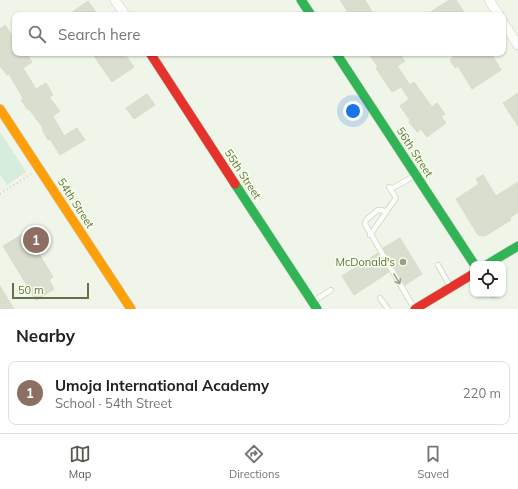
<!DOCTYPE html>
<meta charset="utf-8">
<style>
body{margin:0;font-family:Mulish,sans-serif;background:#f2f2f2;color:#202124}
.controls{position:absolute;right:12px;bottom:12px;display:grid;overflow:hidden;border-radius:8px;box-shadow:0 1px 3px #0004}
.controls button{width:36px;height:36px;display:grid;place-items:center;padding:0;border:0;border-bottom:1px solid #e0e0e0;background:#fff;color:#202124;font:20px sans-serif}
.scale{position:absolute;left:12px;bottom:10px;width:77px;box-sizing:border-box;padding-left:4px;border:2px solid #68704a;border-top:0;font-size:11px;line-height:14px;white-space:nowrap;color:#68704a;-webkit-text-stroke:3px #f3fee7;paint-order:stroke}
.you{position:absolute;left:353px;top:111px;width:14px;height:14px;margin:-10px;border:3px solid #fff;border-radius:50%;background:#1a73e8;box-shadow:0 0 0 6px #1a73e833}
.badge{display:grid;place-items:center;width:26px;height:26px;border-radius:50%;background:#565a4e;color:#fff;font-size:13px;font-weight:700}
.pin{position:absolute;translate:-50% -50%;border:2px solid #fff;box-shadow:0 1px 4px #0006}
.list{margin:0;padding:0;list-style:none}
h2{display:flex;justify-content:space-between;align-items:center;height:52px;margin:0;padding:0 16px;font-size:17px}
h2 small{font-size:13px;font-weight:400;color:#757577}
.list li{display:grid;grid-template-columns:26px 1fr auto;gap:12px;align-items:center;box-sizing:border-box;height:64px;margin:0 8px 8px;padding:0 8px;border:1px solid #e0e0e0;border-radius:8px}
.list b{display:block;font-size:15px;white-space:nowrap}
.list p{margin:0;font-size:13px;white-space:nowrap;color:#757577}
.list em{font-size:13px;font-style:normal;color:#757577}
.icon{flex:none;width:22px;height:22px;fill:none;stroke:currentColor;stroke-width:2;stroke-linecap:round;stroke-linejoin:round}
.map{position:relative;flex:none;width:518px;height:309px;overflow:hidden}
.search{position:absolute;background:#fff;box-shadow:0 1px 3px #0004;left:12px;right:12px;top:12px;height:44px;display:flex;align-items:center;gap:10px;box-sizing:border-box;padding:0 14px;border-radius:8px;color:#757577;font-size:15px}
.sheet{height:124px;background:#fff}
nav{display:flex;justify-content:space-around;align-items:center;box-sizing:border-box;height:56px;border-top:1px solid #e0e0e0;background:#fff;font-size:11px;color:#757577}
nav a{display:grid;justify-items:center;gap:2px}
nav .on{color:#565a4e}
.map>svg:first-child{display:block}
</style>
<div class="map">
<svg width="518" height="309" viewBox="0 0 518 309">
<rect width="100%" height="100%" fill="#eff5e8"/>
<path fill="#d6eddc" d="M 0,132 L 26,172 L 7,185 L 0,174 Z"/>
<path fill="#d9dece" stroke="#d7ddca" d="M 340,0 L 365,0 L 374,15 L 350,15 Z
M 449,0 L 456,0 L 466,15 L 426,15 Z
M 88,1 L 98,15 L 68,15 Z
M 5,25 L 15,40 L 15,53 L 26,53 L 32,62 L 23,68 L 36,89 L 46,83 L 53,95 L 49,97 L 60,111 L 53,116 L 64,136 L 77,128 L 85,140 L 60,155 L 50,139 L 48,140 L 42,129 L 43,128 L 29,109 L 28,110 L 21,100 L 23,98 L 9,74 L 7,75 L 0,66 L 0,29 Z
M 92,53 L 124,53 L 134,67 L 112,82 Z
M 368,53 L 399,53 L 405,61 L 397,66 L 410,85 L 414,82 L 432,107 L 437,103 L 445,114 L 441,116 L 446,123 L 427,137 L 421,129 L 417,132 L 409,122 L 410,120 L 400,106 L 409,99 L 401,87 L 392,92 L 376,68 L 378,67 Z
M 450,53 L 491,53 L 501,70 L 472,89 L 458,66 L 455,68 L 450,60 L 453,58 Z
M 518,93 L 518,126 L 503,103 Z
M 147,94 L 155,105 L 134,119 L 126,108 Z
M 483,175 L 496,196 L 518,182 L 518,212 L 510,218 L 511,220 L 485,236 L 478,235 L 456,199 L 479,184 L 476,179 Z
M 23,234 L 28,243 L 31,241 L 53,277 L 49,280 L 54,289 L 36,300 L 3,246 Z
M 400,238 L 422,274 L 405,285 L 383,248 Z
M 378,253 L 389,272 L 354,295 L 342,276 Z
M 0,286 L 14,309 L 0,309 Z"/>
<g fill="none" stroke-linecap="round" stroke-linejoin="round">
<defs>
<path id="lane" d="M 391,189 L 416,175
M 387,211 L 378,210 L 366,220 L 365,224 L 414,308
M 370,235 L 396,198 L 389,187
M 438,265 L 450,286
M 492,294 L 493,295
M 380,298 L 388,309
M 314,301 L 331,290"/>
<path id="street" d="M 115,0 L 125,15
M 489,0 L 499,15
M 503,22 L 518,45"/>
<path id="fast" d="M 301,0 L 311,15
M 336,53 L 474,264
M 235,184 L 317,309
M 488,264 L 518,246"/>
<path id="slow" d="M 0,109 L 131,309"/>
<path id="jam" d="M 150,53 L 235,184
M 415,309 L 473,274"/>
</defs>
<use href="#lane" stroke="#ced3c3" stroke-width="6"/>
<use href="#street" stroke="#ced3c3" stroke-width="10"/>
<use href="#fast" stroke="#cdd3c1" stroke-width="10"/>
<use href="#slow" stroke="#cdd3c1" stroke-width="10"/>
<use href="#jam" stroke="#cdd3c1" stroke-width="10"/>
<path stroke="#d0d3c7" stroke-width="2" stroke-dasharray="1 3" stroke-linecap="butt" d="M 0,194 L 31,174"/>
<use href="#lane" stroke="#fdfefc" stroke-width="4.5"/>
<use href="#street" stroke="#fdfefc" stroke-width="9"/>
<use href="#fast" stroke="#30b455" stroke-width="9"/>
<use href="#slow" stroke="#ff9f0a" stroke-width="9"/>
<use href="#jam" stroke="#e5322d" stroke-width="9"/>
</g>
<defs><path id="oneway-shaft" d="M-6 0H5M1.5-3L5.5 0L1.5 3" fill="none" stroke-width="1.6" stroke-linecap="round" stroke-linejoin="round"/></defs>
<use stroke="#9ca288" href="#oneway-shaft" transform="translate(397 279) rotate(59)"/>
<circle fill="#979f81" stroke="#f3fee7" stroke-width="1.5" cx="403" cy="262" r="4"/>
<g text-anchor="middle" stroke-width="3.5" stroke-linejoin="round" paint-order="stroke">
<g font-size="11" fill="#68704a" stroke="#f3fee7">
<text transform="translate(415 152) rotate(57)" y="4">56th Street</text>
<text transform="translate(243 174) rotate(57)" y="4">55th Street</text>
<text transform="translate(76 203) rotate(57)" y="4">54th Street</text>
</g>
<g font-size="11" fill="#68704a" stroke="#f3fee7" text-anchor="end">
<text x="395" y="266">McDonald's</text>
</g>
</g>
</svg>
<div class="controls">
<button><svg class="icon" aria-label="locate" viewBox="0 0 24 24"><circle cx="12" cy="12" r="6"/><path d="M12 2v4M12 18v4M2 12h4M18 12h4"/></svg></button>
</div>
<div class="scale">50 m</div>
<div class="you"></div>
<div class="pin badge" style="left:36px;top:240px;background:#8d6e63">1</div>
<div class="search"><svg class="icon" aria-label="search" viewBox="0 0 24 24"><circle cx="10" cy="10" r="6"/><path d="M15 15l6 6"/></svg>Search here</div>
</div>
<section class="sheet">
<h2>Nearby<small></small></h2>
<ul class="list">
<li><span class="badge" style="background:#8d6e63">1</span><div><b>Umoja International Academy</b><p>School · 54th Street</p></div><em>220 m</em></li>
</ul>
</section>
<nav>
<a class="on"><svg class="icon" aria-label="map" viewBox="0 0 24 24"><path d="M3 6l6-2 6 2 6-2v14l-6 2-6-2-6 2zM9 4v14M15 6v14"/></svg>Map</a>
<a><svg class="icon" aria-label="directions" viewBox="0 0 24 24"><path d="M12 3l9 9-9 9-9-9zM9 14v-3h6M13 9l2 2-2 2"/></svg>Directions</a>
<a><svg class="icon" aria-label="saved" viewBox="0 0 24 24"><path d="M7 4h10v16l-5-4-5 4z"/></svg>Saved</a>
</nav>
